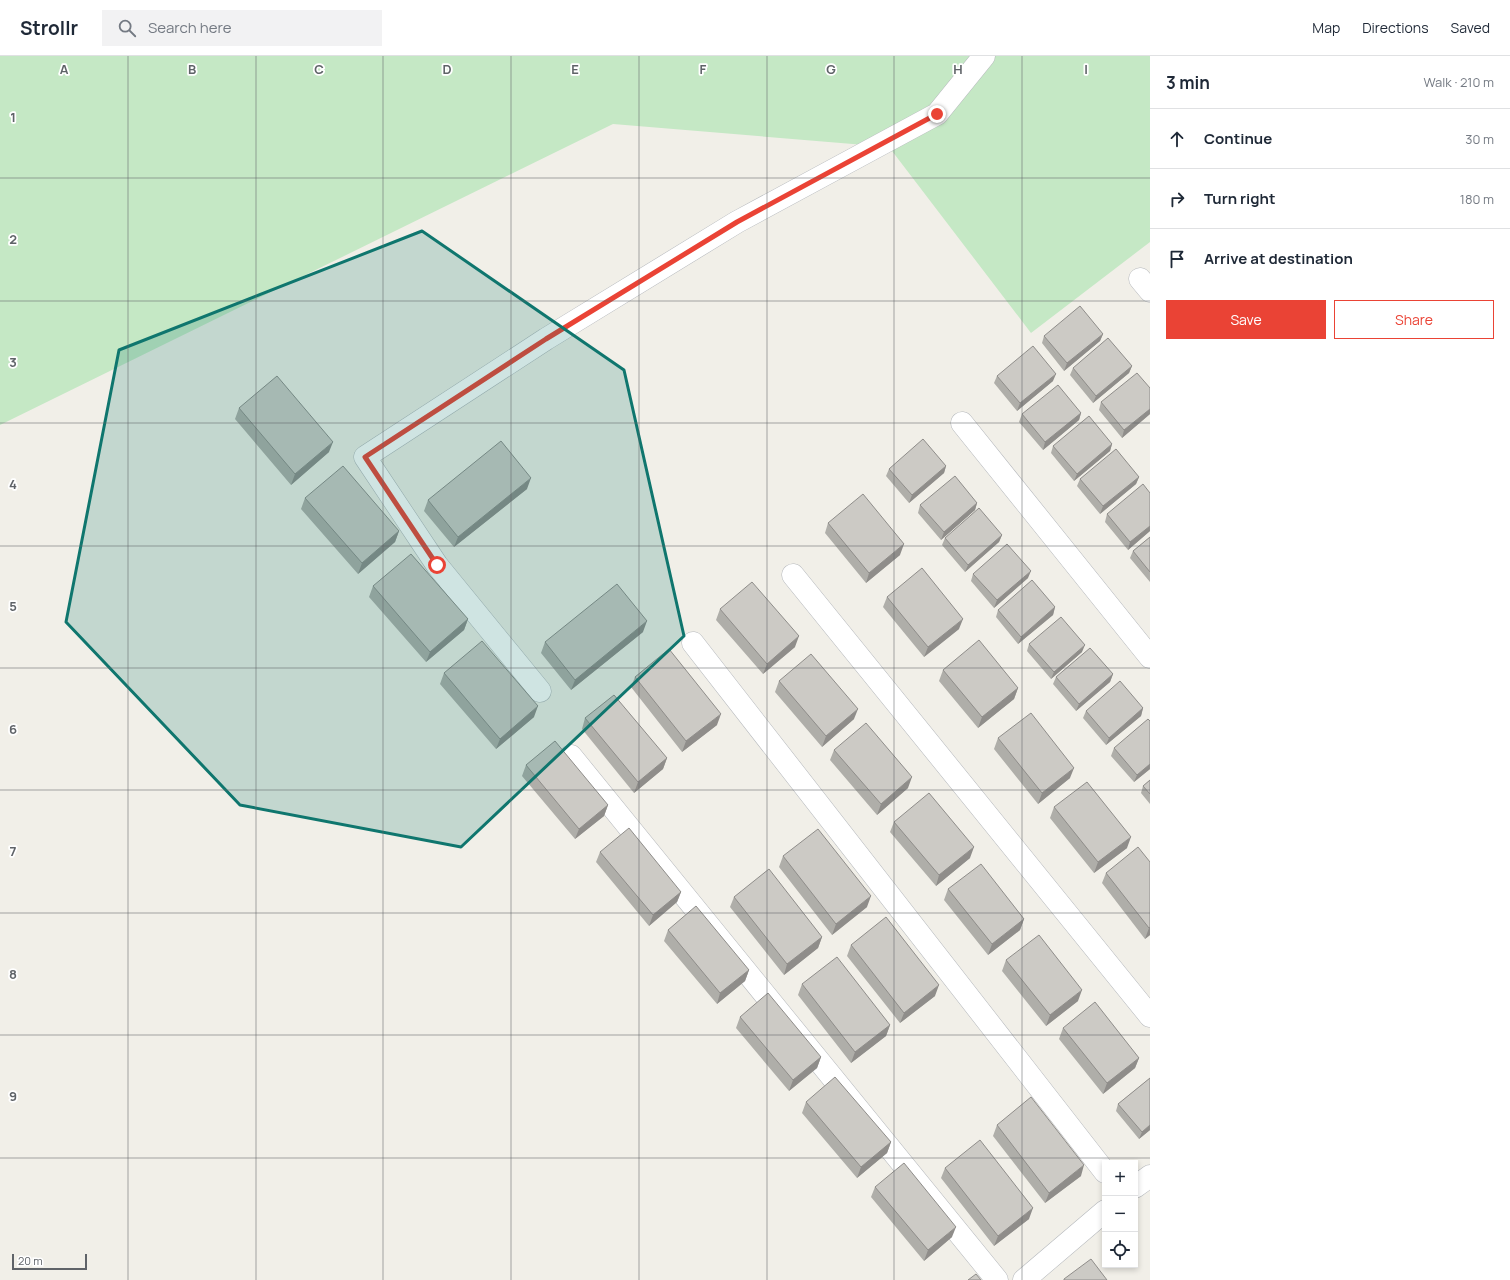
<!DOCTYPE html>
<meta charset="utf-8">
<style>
body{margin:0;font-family:Manrope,sans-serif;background:#f2f2f3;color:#1f2937}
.controls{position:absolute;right:12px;bottom:12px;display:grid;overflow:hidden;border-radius:0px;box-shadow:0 2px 6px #0003}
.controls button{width:36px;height:36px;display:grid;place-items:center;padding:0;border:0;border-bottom:1px solid #e0e1e3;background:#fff;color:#1f2937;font:20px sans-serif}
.scale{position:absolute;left:12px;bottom:10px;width:75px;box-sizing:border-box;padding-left:4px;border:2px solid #5f6368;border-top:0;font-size:11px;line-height:14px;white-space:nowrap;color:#5f6368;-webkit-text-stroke:3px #fff;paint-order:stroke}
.stop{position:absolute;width:12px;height:12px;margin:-9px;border:3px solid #ea4335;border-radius:50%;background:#fff}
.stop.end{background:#ea4335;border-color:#fff;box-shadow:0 1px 4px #0008}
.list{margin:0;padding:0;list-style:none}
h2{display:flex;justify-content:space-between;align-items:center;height:52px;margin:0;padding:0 16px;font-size:17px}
h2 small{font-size:13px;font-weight:400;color:#747a83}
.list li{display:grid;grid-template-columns:26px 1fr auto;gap:12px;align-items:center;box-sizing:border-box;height:60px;padding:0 16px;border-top:1px solid #e0e1e3}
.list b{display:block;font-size:15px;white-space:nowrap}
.list em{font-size:13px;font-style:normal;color:#747a83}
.actions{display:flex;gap:8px;padding:12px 16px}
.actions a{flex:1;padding:9px 0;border:1px solid #ea4335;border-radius:0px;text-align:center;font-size:14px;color:#ea4335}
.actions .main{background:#ea4335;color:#fff}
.icon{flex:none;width:22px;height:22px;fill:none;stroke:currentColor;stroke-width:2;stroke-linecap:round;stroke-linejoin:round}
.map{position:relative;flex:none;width:1150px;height:1224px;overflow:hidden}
header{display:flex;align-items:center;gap:24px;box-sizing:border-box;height:56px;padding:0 20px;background:#fff;border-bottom:1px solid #e0e1e3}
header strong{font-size:19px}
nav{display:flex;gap:22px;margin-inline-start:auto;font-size:14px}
.search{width:280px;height:36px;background:#f2f2f3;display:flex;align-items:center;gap:10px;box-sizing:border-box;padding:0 14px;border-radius:0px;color:#747a83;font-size:15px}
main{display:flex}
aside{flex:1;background:#fff}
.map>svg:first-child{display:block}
</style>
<header>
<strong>Strollr</strong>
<div class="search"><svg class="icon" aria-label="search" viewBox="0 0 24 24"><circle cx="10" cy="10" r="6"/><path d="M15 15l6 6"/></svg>Search here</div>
<nav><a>Map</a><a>Directions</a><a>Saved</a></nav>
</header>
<main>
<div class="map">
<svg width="1150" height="1224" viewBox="0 0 1150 1224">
<rect width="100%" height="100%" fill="#f1efe8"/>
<path fill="#c5e8c5" d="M 0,0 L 1150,0 L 1150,186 L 1031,277 L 889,91 L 613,68 L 0,369 Z"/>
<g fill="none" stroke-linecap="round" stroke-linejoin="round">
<defs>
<path id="minor" d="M 1140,223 L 1150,235
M 962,367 L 1150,601
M 793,519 L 1150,960
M 693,587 L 1105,1116
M 540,635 L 437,509 L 365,401 L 546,283 L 737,166 L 937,58 L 984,0
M 571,700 L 997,1224
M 1135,1131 L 1150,1120
M 1024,1224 L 1105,1155"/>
</defs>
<use href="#minor" stroke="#b5b8bc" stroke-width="23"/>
<use href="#minor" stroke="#fff" stroke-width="22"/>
</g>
<path fill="#afaea9" d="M 1103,278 L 1100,285 L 1064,315 L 1042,287 L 1044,280 Z
M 1132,310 L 1129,317 L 1093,347 L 1070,319 L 1073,312 Z
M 997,320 L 1053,325 L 1017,355 L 994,327 Z
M 1150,332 L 1150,358 L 1122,382 L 1099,354 L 1101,346 Z
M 239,352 L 329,396 L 291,429 L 235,363 Z
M 1081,357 L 1079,364 L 1043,394 L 1019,366 L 1022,358 Z
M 1112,388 L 1110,395 L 1074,425 L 1051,397 L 1053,390 Z
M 946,410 L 944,417 L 909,447 L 886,420 L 889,413 Z
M 1139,421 L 1136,428 L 1100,458 L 1077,430 L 1080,423 Z
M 527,433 L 454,491 L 424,455 L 428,444 Z
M 1150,437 L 1150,475 L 1128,494 L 1105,466 L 1107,458 Z
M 305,442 L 399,475 L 395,486 L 358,518 L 301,453 Z
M 977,447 L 975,454 L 941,484 L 918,457 L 920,449 Z
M 828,467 L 900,499 L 866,527 L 825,477 Z
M 1002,479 L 999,486 L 965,516 L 942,489 L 945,482 Z
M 1150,481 L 1150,526 L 1130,502 L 1133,495 Z
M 973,518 L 1028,522 L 994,552 L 971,525 Z
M 373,530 L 468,563 L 464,574 L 426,606 L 369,541 Z
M 887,541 L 959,573 L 924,601 L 883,551 Z
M 1055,551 L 1053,559 L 1018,588 L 996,561 L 998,554 Z
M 720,553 L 795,591 L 763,618 L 716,564 Z
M 643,576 L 571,634 L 541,597 L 545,586 Z
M 1029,588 L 1082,596 L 1051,623 L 1027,595 Z
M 943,614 L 1018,632 L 1014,643 L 978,672 L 939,625 Z
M 444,617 L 534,661 L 496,693 L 440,628 Z
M 1113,618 L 1110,626 L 1076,655 L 1053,628 L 1056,621 Z
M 635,621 L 717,669 L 682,696 L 631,631 Z
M 779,625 L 854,663 L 822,691 L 775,636 Z
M 1143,652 L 1141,660 L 1106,689 L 1083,662 L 1086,655 Z
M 585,662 L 667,702 L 663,713 L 634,737 L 582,673 Z
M 1150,665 L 1150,713 L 1134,726 L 1111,700 L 1114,692 Z
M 998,682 L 1070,722 L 1038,748 L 994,693 Z
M 834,694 L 908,732 L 877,759 L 830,704 Z
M 526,709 L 608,749 L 604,760 L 575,783 L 522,720 Z
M 1150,724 L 1150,748 L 1141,737 L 1143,730 Z
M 1054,751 L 1127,792 L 1094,817 L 1050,762 Z
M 894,766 L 970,802 L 936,830 L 890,776 Z
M 600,796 L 681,836 L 677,846 L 649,870 L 596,806 Z
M 783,800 L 867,851 L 832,879 L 779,811 Z
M 1150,806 L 1150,879 L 1145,883 L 1102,827 L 1106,817 Z
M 948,833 L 1024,863 L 1020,874 L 988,899 L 944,844 Z
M 734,841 L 822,881 L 818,892 L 784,919 L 730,851 Z
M 668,874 L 749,914 L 745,925 L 717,948 L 664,885 Z
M 851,889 L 935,940 L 900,967 L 847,900 Z
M 1006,904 L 1078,945 L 1046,970 L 1002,915 Z
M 802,928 L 890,969 L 886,980 L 851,1007 L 798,939 Z
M 740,961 L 821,1001 L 817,1012 L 789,1035 L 736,972 Z
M 1063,972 L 1139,1002 L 1135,1012 L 1103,1038 L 1059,983 Z
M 1150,1022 L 1150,1074 L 1139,1083 L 1116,1055 L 1118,1048 Z
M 806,1046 L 891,1086 L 887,1097 L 857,1122 L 802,1057 Z
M 997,1069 L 1081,1120 L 1045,1147 L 993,1080 Z
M 945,1112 L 1029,1163 L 994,1190 L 941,1122 Z
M 875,1131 L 952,1181 L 924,1205 L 871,1141 Z"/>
<path fill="#8f8d8a" d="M 1103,278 L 1100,285 L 1064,315 L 1067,307 Z
M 1132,310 L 1129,317 L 1093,347 L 1096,340 Z
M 1056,318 L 1053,325 L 1017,355 L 1020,347 Z
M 1150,353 L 1150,358 L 1122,382 L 1124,374 Z
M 1081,357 L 1079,364 L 1043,394 L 1045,386 Z
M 333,386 L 329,396 L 291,429 L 295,418 Z
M 1112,388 L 1110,395 L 1074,425 L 1077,418 Z
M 946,410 L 944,417 L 909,447 L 912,439 Z
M 1139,421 L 1136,428 L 1100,458 L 1103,450 Z
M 531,422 L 527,433 L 454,491 L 458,481 Z
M 977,447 L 975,454 L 941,484 L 944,476 Z
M 1150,470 L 1150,475 L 1128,494 L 1130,486 Z
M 399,475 L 395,486 L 358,518 L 362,507 Z
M 1002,479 L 999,486 L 965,516 L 968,509 Z
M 904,488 L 900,499 L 866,527 L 869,517 Z
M 1031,515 L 1028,522 L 994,552 L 997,544 Z
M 1055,551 L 1053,559 L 1018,588 L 1021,581 Z
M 468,563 L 464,574 L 426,606 L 430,596 Z
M 963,563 L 959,573 L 924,601 L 928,591 Z
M 647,565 L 643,576 L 571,634 L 575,624 Z
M 799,580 L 795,591 L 763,618 L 767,608 Z
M 1085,589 L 1082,596 L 1051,623 L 1054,616 Z
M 1113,618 L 1110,626 L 1076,655 L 1079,648 Z
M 1018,632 L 1014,643 L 978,672 L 982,661 Z
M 538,650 L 534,661 L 496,693 L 500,683 Z
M 1143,652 L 1141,660 L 1106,689 L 1109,682 Z
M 858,653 L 854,663 L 822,691 L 826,680 Z
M 721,658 L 717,669 L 682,696 L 686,685 Z
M 667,702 L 663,713 L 634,737 L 638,726 Z
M 1150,708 L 1150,713 L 1134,726 L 1137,719 Z
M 1074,712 L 1070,722 L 1038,748 L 1042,737 Z
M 912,721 L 908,732 L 877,759 L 881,748 Z
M 608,749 L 604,760 L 575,783 L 579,773 Z
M 1131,781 L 1127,792 L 1094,817 L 1098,806 Z
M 974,791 L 970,802 L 936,830 L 939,819 Z
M 681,836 L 677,846 L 649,870 L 653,859 Z
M 871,840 L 867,851 L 832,879 L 836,868 Z
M 1024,863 L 1020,874 L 988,899 L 992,888 Z
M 1150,871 L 1150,879 L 1145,883 L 1149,872 Z
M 822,881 L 818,892 L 784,919 L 787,908 Z
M 749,914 L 745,925 L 717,948 L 720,937 Z
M 939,929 L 935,940 L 900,967 L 904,957 Z
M 1082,934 L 1078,945 L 1046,970 L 1050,959 Z
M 890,969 L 886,980 L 851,1007 L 855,996 Z
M 821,1001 L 817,1012 L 789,1035 L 793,1024 Z
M 1139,1002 L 1135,1012 L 1103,1038 L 1107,1027 Z
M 1150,1069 L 1150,1074 L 1139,1083 L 1142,1076 Z
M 891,1086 L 887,1097 L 857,1122 L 861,1111 Z
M 1084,1109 L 1081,1120 L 1045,1147 L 1049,1137 Z
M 1033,1152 L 1029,1163 L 994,1190 L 998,1180 Z
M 956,1171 L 952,1181 L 924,1205 L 928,1194 Z"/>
<path fill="#cccac5" stroke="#8f8d8a" d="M 1080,250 L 1103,278 L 1067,307 L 1044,280 Z
M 1108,282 L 1132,310 L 1096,340 L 1073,312 Z
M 1033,290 L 1056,318 L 1020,347 L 997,320 Z
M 1137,317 L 1150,332 L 1150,353 L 1124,374 L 1101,346 Z
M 277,320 L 333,386 L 295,418 L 239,352 Z
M 1058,329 L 1081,357 L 1045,386 L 1022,358 Z
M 1089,360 L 1112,388 L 1077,418 L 1053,390 Z
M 923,383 L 946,410 L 912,439 L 889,413 Z
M 501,385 L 531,422 L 458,481 L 428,444 Z
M 1116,393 L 1139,421 L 1103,450 L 1080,423 Z
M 343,410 L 399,475 L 362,507 L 305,442 Z
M 955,420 L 977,447 L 944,476 L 920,449 Z
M 1143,428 L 1150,437 L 1150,470 L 1130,486 L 1107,458 Z
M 863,438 L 904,488 L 869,517 L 828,467 Z
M 979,452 L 1002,479 L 968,509 L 945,482 Z
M 1150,481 L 1150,516 L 1133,495 Z
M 1007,488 L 1031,515 L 997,544 L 973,518 Z
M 411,498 L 468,563 L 430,596 L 373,530 Z
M 922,512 L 963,563 L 928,591 L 887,541 Z
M 1032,524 L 1055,551 L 1021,581 L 998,554 Z
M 752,526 L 799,580 L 767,608 L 720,553 Z
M 617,528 L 647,565 L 575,624 L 545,586 Z
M 1061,561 L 1085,589 L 1054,616 L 1029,588 Z
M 979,584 L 1018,632 L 982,661 L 943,614 Z
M 482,585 L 538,650 L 500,683 L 444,617 Z
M 1090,592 L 1113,618 L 1079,648 L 1056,621 Z
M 669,593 L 721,658 L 686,685 L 635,621 Z
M 811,598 L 858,653 L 826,680 L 779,625 Z
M 1120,625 L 1143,652 L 1109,682 L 1086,655 Z
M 614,639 L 667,702 L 638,726 L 585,662 Z
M 1031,657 L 1074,712 L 1042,737 L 998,682 Z
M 1148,663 L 1150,665 L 1150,708 L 1137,719 L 1114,692 Z
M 866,667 L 912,721 L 881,748 L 834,694 Z
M 555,685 L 608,749 L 579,773 L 526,709 Z
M 1150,724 L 1150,738 L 1143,730 Z
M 1087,726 L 1131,781 L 1098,806 L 1054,751 Z
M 929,737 L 974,791 L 939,819 L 894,766 Z
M 629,772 L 681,836 L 653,859 L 600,796 Z
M 818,773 L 871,840 L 836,868 L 783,800 Z
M 1138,791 L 1150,806 L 1150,871 L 1149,872 L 1106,817 Z
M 981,808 L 1024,863 L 992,888 L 948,833 Z
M 769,813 L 822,881 L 787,908 L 734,841 Z
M 696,850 L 749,914 L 720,937 L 668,874 Z
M 886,861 L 939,929 L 904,957 L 851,889 Z
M 1039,879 L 1082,934 L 1050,959 L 1006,904 Z
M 837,901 L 890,969 L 855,996 L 802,928 Z
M 768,937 L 821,1001 L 793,1024 L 740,961 Z
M 1095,946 L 1139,1002 L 1107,1027 L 1063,972 Z
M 835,1021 L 891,1086 L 861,1111 L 806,1046 Z
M 1150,1022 L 1150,1069 L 1142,1076 L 1118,1048 Z
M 1031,1041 L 1084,1109 L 1049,1137 L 997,1069 Z
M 980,1084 L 1033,1152 L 998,1180 L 945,1112 Z
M 904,1107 L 956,1171 L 928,1194 L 875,1131 Z
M 1091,1203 L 1107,1224 L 1064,1224 L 1064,1223 Z
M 976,1218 L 981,1224 L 968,1224 Z"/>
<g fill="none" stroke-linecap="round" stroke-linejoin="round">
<path stroke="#ea4335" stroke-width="5" d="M 437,509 L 365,401 L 546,283 L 737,166 L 937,58"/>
</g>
<path fill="#0f766e" fill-opacity="0.2" stroke="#0f766e" stroke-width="3" stroke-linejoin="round" d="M 422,175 L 624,314 L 684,580 L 461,791 L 240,749 L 66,566 L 119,294 Z"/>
<path fill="none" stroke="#5f6368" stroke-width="1" stroke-opacity="0.55" d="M 128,0 L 128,1224M 256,0 L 256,1224M 383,0 L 383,1224M 511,0 L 511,1224M 639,0 L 639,1224M 767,0 L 767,1224M 894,0 L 894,1224M 1022,0 L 1022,1224M 0,122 L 1150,122M 0,245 L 1150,245M 0,367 L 1150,367M 0,490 L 1150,490M 0,612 L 1150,612M 0,734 L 1150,734M 0,857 L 1150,857M 0,979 L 1150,979M 0,1102 L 1150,1102"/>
<g font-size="13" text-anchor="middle" font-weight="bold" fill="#5f6368" stroke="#fff" stroke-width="3.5" stroke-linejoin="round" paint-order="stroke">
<text x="64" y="18">A</text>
<text x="192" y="18">B</text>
<text x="319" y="18">C</text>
<text x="447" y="18">D</text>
<text x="575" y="18">E</text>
<text x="703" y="18">F</text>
<text x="831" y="18">G</text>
<text x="958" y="18">H</text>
<text x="1086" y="18">I</text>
<text x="13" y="66">1</text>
<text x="13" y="188">2</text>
<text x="13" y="311">3</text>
<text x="13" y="433">4</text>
<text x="13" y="555">5</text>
<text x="13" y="678">6</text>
<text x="13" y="800">7</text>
<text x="13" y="923">8</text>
<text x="13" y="1045">9</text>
</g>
</svg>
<div class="controls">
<button>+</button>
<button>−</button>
<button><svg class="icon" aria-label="locate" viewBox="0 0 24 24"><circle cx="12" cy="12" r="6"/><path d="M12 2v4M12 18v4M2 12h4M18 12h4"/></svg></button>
</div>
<div class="scale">20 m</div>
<div class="stop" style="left:437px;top:509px"></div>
<div class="stop end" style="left:937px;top:58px"></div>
</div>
<aside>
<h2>3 min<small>Walk · 210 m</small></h2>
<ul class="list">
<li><svg class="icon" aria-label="ahead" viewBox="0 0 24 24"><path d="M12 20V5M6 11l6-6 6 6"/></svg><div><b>Continue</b></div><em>30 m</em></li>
<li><svg class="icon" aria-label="right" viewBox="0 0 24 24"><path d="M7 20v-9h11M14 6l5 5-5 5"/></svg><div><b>Turn right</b></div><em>180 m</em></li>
<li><svg class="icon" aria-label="arrive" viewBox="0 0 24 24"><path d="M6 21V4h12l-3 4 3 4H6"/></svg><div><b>Arrive at destination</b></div></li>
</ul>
<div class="actions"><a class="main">Save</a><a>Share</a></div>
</aside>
</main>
